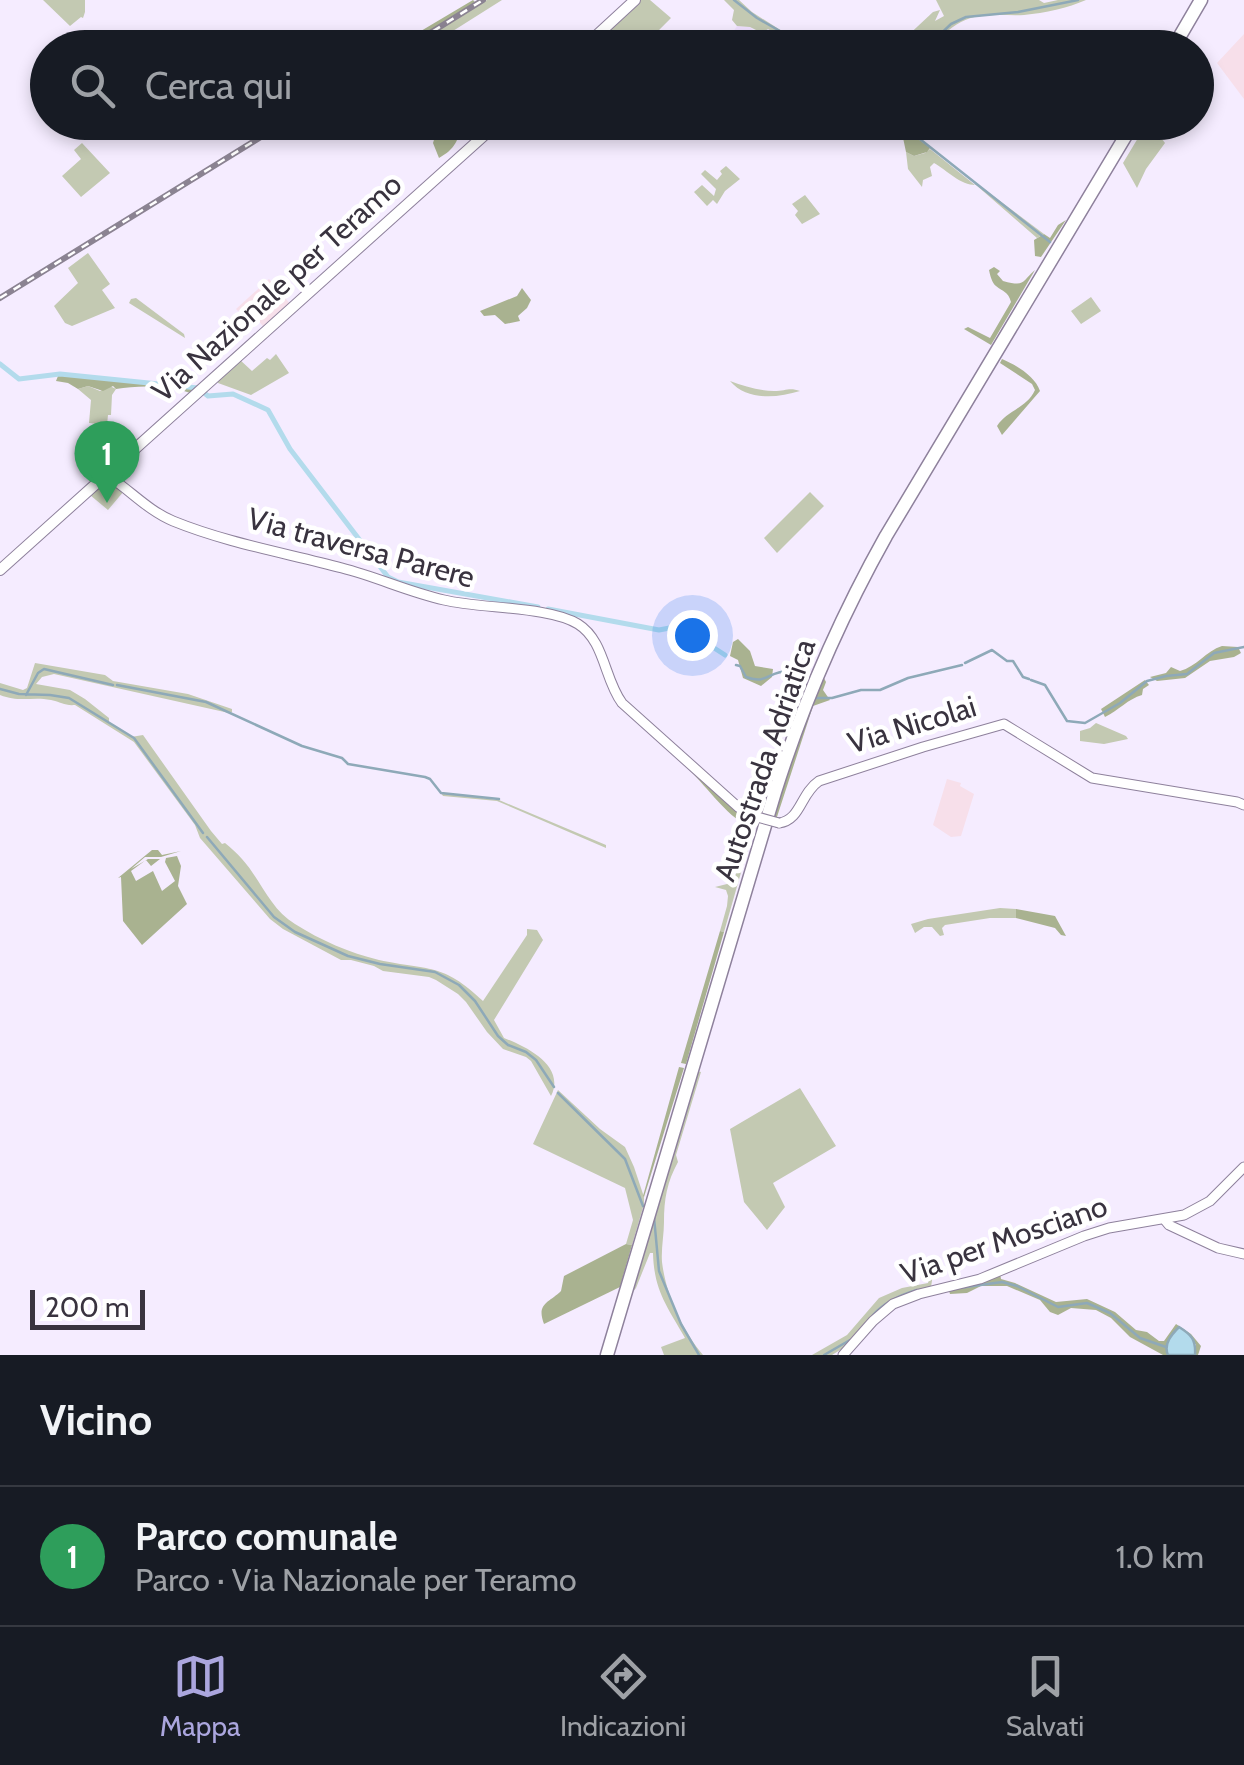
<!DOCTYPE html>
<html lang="it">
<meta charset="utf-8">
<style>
body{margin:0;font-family:Cabin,sans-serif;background:#20242c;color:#f1f3f6}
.scale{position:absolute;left:30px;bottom:25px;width:115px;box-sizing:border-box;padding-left:10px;border:5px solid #39333f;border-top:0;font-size:28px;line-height:35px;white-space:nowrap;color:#39333f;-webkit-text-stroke:8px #fff;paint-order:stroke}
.you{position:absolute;left:692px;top:635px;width:35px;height:35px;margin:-25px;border:8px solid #fff;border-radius:50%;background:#1a73e8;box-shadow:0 0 0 15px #1a73e833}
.badge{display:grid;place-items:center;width:65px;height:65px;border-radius:50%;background:#aba6de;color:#fff;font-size:32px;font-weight:700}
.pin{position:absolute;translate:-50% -82px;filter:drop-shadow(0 2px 5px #0008)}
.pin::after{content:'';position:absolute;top:52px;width:35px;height:30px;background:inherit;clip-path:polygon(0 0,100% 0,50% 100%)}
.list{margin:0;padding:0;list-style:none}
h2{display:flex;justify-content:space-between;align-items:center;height:130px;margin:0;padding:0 40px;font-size:42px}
h2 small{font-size:32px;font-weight:400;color:#9ea1a6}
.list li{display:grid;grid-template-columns:65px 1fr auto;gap:30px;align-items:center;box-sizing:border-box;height:140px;padding:0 40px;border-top:2px solid #363941}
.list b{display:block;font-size:38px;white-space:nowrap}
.list p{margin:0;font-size:32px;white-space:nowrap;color:#9ea1a6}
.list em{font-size:32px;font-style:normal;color:#9ea1a6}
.icon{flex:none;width:55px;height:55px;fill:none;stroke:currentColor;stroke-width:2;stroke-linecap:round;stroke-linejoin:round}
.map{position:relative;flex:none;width:1244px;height:1355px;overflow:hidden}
.search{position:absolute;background:#171b24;box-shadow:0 5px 15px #0003;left:30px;right:30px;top:30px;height:110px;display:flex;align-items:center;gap:25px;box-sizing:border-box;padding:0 35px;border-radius:55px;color:#9ea1a6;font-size:38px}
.sheet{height:270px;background:#171b24}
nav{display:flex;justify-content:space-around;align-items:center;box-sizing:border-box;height:140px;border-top:2px solid #363941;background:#171b24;font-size:28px;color:#9ea1a6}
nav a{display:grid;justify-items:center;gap:5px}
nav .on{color:#aba6de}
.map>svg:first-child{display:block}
</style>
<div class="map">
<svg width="1244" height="1355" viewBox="0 0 1244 1355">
<rect width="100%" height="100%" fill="#f5ecff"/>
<path fill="#efe0fe" d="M 737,26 L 750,27 L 755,32 L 768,28 L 785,39 L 792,47 L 723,48 Z
M 282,123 L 289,123 L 0,301 L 0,296 Z"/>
<path fill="#f7dfea" d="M 1244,34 L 1244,99 L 1217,63 Z
M 269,279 L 292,306 L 266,330 L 248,308 L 244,311 L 241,309 L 238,311 L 236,309 Z
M 947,779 L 961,783 L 960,786 L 974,794 L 961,836 L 951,837 L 933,825 Z"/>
<path fill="#c3c9b2" d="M 43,0 L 85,0 L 85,12 L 83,18 L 81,17 L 70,26 Z
M 487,0 L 502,0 L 445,36 L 457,47 L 451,47 L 441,37 L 424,47 L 410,47 Z
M 640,0 L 650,0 L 671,18 L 658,31 L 673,45 L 686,32 L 694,39 L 685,48 L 598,47 L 594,43 Z
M 724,0 L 739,0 L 752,12 L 785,33 L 785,39 L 768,29 L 762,33 L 750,27 L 737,26 L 732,20 L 734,10 Z
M 936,0 L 1039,0 L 1044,3 L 1058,0 L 1086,0 C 1068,8 1045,13 1024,15 C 1004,16 980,12 961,22 C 949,28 940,38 931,47 L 902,47 L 909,40 L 900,47 L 887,48 L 894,41 L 902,41 L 933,12 L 940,10 L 935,21 L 944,16 Z
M 1147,123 L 1150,123 L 1165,143 L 1146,169 L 1137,188 L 1123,163 Z
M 82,143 L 110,173 L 81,197 L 62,176 L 81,159 L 74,150 Z
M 930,149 L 975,185 L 976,183 L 1044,234 L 1037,238 L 976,185 C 960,185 948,171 934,163 L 930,167 L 932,176 L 923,180 L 922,187 L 908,169 L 906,152 L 914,156 L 925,153 Z
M 726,166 L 740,179 L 725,191 L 717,204 L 713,200 L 707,206 L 694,192 L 702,185 L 714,196 L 716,189 L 701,174 L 705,170 L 717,180 L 722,174 L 720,171 Z
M 805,195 L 820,214 L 802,224 L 795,215 L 798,211 L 792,204 Z
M 88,253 L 110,284 L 102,290 L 115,308 L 72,326 L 65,323 L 54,306 L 78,283 L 68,268 Z
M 1091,297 L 1101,311 L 1081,324 L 1071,311 Z
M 136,298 L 184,334 L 185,338 L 129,303 L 131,299 Z
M 276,354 L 289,373 L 251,395 L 218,383 L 217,379 L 239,359 L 252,371 L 267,358 L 270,360 Z
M 730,381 C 744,386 759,391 774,391 C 786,391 789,387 800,391 C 777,398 747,401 730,381 Z
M 88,386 L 100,391 L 110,386 L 116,389 L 112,395 L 111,415 L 108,415 L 107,425 L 89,423 L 91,400 L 78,389 Z
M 111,483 L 124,491 L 108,510 L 90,495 L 105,484 Z
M 810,492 L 824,506 L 777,553 L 764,538 Z
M 35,663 L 105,675 L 113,681 L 188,694 L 232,709 L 232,712 L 229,713 L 54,674 L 42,677 L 36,684 L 70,690 L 85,699 L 109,718 L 109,723 L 131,737 L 143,735 L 211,831 L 222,844 L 225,843 C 231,848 237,853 242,859 C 261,880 270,909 295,924 C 320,940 350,953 379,960 C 429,971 442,962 483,1001 L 527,935 L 527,929 L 537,930 L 543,940 L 494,1020 L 504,1038 C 527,1047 566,1066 551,1096 L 531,1061 L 526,1057 L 503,1049 L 487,1032 L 466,1002 L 458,994 L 436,980 L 429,977 L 383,971 L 374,966 L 351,960 L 341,960 L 283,929 L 270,919 L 200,838 L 195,825 L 134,742 L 75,705 C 65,706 61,702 51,700 C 32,696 21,703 0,695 L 0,683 L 23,690 L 27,688 Z
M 1096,723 L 1126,736 L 1128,739 L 1104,744 L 1080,741 L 1080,731 L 1090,728 Z
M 441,793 L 499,800 L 606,845 L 606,848 L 497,801 L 443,796 Z
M 742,861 L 744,862 L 724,932 L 720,931 L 727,906 L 728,896 L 726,890 L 715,887 L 731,883 C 738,876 735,867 742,861 Z
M 1000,908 L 1016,909 L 1016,918 L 990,918 L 945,925 L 942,928 L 944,935 L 940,936 L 932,927 L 924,927 L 915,933 L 911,924 L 928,919 Z
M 696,1071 L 701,1072 L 676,1155 L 678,1162 C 667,1182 664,1199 664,1222 C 664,1235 661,1249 662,1262 C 666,1295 682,1330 703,1355 L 664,1355 L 661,1347 L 685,1338 C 667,1306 654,1291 653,1253 L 650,1253 L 636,1288 L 632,1293 Z
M 800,1088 L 836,1146 L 773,1183 L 785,1207 L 767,1230 L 744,1202 L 730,1129 Z
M 558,1090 L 600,1129 L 625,1147 L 634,1167 L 644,1197 L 644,1204 L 632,1245 L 626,1244 L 633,1220 L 625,1188 L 533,1144 Z
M 930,1274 L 933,1274 L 931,1287 L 911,1294 L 853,1342 L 832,1355 L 812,1355 L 847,1335 L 879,1298 L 902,1288 L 928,1283 Z"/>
<path fill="#a9b290" d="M 473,0 L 476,3 L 403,47 L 394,47 Z
M 439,123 L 461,123 C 459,140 455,149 439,158 L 433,143 Z
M 905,129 L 930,148 L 927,152 L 914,156 L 906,152 L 902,133 Z
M 1066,220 L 1041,257 L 1035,256 L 1034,240 L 1044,234 L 1050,238 L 1058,225 Z
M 994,267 L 1000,271 L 997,274 L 1003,281 C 1026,287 1021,282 1035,270 L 991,345 L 964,329 L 968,327 L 990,338 L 1011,302 C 1008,291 1003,292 996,286 C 992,283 990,275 989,270 Z
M 522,288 L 531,300 L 527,308 L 518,316 L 520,321 L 505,324 L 495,315 L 484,316 L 480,311 L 517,296 Z
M 1002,359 C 1016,365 1035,376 1040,391 L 1002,435 L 997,426 C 1007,410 1027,408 1035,390 L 1032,384 L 1000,363 Z
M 63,375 L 193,386 L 197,389 L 193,394 C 171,385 139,385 116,389 L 113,386 L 103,391 L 88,386 L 78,389 L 68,383 L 56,381 L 58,376 Z
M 738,639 L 750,651 L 755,666 L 773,669 L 772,677 L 761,686 L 743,678 L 738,660 L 730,656 L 733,642 Z
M 1222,646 L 1238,647 L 1241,653 L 1234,657 L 1210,661 L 1185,678 L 1157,681 L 1150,677 L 1166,673 L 1171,667 L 1180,671 C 1196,667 1206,651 1222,646 Z
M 823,676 L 826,682 L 823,690 L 830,700 L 813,706 L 776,820 L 771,819 L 802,719 Z
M 1145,680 L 1149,685 L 1143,689 L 1142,695 C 1128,699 1119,710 1105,717 L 1101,709 Z
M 685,761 L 757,821 L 744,862 L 742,861 L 751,828 C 723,814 706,784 683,764 Z
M 152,850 L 158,850 L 162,855 L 181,851 L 161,857 L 145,857 L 131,869 L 148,859 L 160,859 L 151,866 L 146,860 L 131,871 L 136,881 L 153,871 L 162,891 L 175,881 L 165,862 L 166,858 L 177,856 L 181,866 L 178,886 L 187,904 L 142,945 L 123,921 L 121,877 L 118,878 Z
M 1016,909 L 1055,916 L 1066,936 L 1061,935 L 1055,928 L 1016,918 Z
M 720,931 L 724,932 L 686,1064 L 681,1063 Z
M 679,1067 L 684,1068 L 644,1197 L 643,1196 Z
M 626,1244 L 632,1245 L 620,1287 L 544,1324 C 536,1303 549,1303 561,1291 L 564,1276 Z
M 1000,1273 L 1001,1279 L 1015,1283 L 1056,1302 L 1087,1299 L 1115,1312 L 1136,1330 L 1147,1332 L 1159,1341 L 1164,1341 L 1176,1324 L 1191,1334 L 1201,1346 L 1198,1355 L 1195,1355 L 1196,1344 L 1166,1351 L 1168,1355 L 1163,1355 L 1130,1337 L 1111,1318 L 1096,1310 L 1071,1308 L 1058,1315 L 1050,1312 L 1040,1300 L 1007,1286 L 981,1286 L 967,1293 L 950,1294 L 949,1291 Z"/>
<path fill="#b3dbec" stroke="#8ea9b8" stroke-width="2.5" d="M 1179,1327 C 1192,1335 1196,1340 1195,1355 L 1168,1355 C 1163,1344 1172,1334 1179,1327 Z"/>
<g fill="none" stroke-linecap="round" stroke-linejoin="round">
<path stroke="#8ea9b8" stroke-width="2.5" d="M 734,0 L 757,18 L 787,35
M 796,42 L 802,48
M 926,48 L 951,24 L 966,17 L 1018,12 L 1078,0
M 911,132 L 1050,242
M 965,663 L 992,650 L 1007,661 L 1013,661 L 1023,677 L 1029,679
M 736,665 L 740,666 L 746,677 C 766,685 768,672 787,671 L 801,688
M 1031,680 L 1045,685 L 1067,721 L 1085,723 L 1120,703 L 1147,681 L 1166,676 L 1187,674 L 1214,653 L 1244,647
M 117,685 L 206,702 L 302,746 L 342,758 L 348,764 L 425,777 L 430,779 L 441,793 L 499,799
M 0,689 L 19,694 L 50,695 L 69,698 L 134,738 L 203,833
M 26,695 L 38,673 L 44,669 L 113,685
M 814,698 L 832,698 L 861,690 L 880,690 L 908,678 L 962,665
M 207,837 L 274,917 L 295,932 L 348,956 L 380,964 L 435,972 L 459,985 L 475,1001 L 498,1036 L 508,1045 L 526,1052 L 536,1060 L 554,1087
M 558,1093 L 625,1159 L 643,1206
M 654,1217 L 659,1271 L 681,1324 L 699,1355
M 959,1288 L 1002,1282 L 1017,1286 L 1058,1307 L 1087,1303 L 1110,1313 L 1140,1338 L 1166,1347
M 873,1315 C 885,1302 900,1295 917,1290
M 824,1355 L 850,1340"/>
<path stroke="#b3dbec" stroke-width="5" d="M 0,364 L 19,379 L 60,374 L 198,388 L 208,396 L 233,394 L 268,410 L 290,449 L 388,577 L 398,582 L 538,607
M 548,609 L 659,630 L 680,626 L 725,655"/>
<defs>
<path id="secondary" d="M 108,473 L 111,478 C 132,492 149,511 173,521 C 227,543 286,553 342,568 C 377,577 409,592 444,600 C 480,609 549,606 578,624 C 605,641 604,679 622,703 L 738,807 L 750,815
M 779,823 C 801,820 800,794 819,781 L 923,747 L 1004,724 L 1092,778 L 1237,802 L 1244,805
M 1164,1219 L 1169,1225 L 1218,1248 L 1244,1254
M 843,1355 L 873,1321 L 893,1304 L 919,1294 L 980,1279 L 1084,1236 L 1109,1228 L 1184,1215 L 1210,1201 L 1244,1167"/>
<path id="primary" d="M 583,48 L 635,0
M 0,570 L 499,122"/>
<path id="highway" d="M 1173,48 L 1201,0
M 607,1355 L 775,792 C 803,703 840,618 886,536 L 1134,122"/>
</defs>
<use href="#secondary" stroke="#8e819c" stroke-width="11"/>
<use href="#primary" stroke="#8e819c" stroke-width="12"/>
<use href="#highway" stroke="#8e819c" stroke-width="15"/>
<use href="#secondary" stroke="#fff" stroke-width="9"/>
<use href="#primary" stroke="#fff" stroke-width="10"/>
<use href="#highway" stroke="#fff" stroke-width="12"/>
<defs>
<path id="rail" d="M 406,48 L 483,0
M 0,298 L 285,122"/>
</defs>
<use href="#rail" stroke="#8b8392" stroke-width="6"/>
<use href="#rail" stroke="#fff" stroke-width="2.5" stroke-dasharray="8" stroke-linecap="butt"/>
<defs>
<path id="secondary-bridge" d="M 750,815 L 779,823"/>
</defs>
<use href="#secondary-bridge" stroke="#8e819c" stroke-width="11" stroke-linecap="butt"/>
<use href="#secondary-bridge" stroke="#fff" stroke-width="9"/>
</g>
<g text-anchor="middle" stroke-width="9" stroke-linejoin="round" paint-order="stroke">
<g font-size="30" fill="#39333f" stroke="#fff">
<text transform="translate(277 288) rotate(-42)" y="10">Via Nazionale per Teramo</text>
<text transform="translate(361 548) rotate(15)" y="10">Via traversa Parere</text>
<text transform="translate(912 725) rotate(-17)" y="10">Via Nicolai</text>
<text transform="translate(765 760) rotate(-71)" y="10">Autostrada Adriatica</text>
<text transform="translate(1004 1240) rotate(-19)" y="10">Via per Mosciano</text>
</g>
</g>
</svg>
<div class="scale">200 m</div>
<div class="you"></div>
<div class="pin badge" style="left:107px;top:503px;background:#2e9e5b">1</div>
<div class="search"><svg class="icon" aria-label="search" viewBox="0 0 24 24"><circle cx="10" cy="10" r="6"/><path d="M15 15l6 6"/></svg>Cerca qui</div>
</div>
<section class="sheet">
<h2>Vicino<small></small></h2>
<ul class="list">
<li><span class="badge" style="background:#2e9e5b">1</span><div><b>Parco comunale</b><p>Parco · Via Nazionale per Teramo</p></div><em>1.0 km</em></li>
</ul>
</section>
<nav>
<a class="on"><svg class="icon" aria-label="map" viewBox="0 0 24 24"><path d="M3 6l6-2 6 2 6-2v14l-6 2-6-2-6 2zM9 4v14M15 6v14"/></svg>Mappa</a>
<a><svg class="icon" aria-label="directions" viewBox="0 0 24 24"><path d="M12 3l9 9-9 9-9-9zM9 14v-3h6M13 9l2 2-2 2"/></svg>Indicazioni</a>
<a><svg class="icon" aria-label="saved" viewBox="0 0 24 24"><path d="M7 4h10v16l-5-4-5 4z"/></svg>Salvati</a>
</nav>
